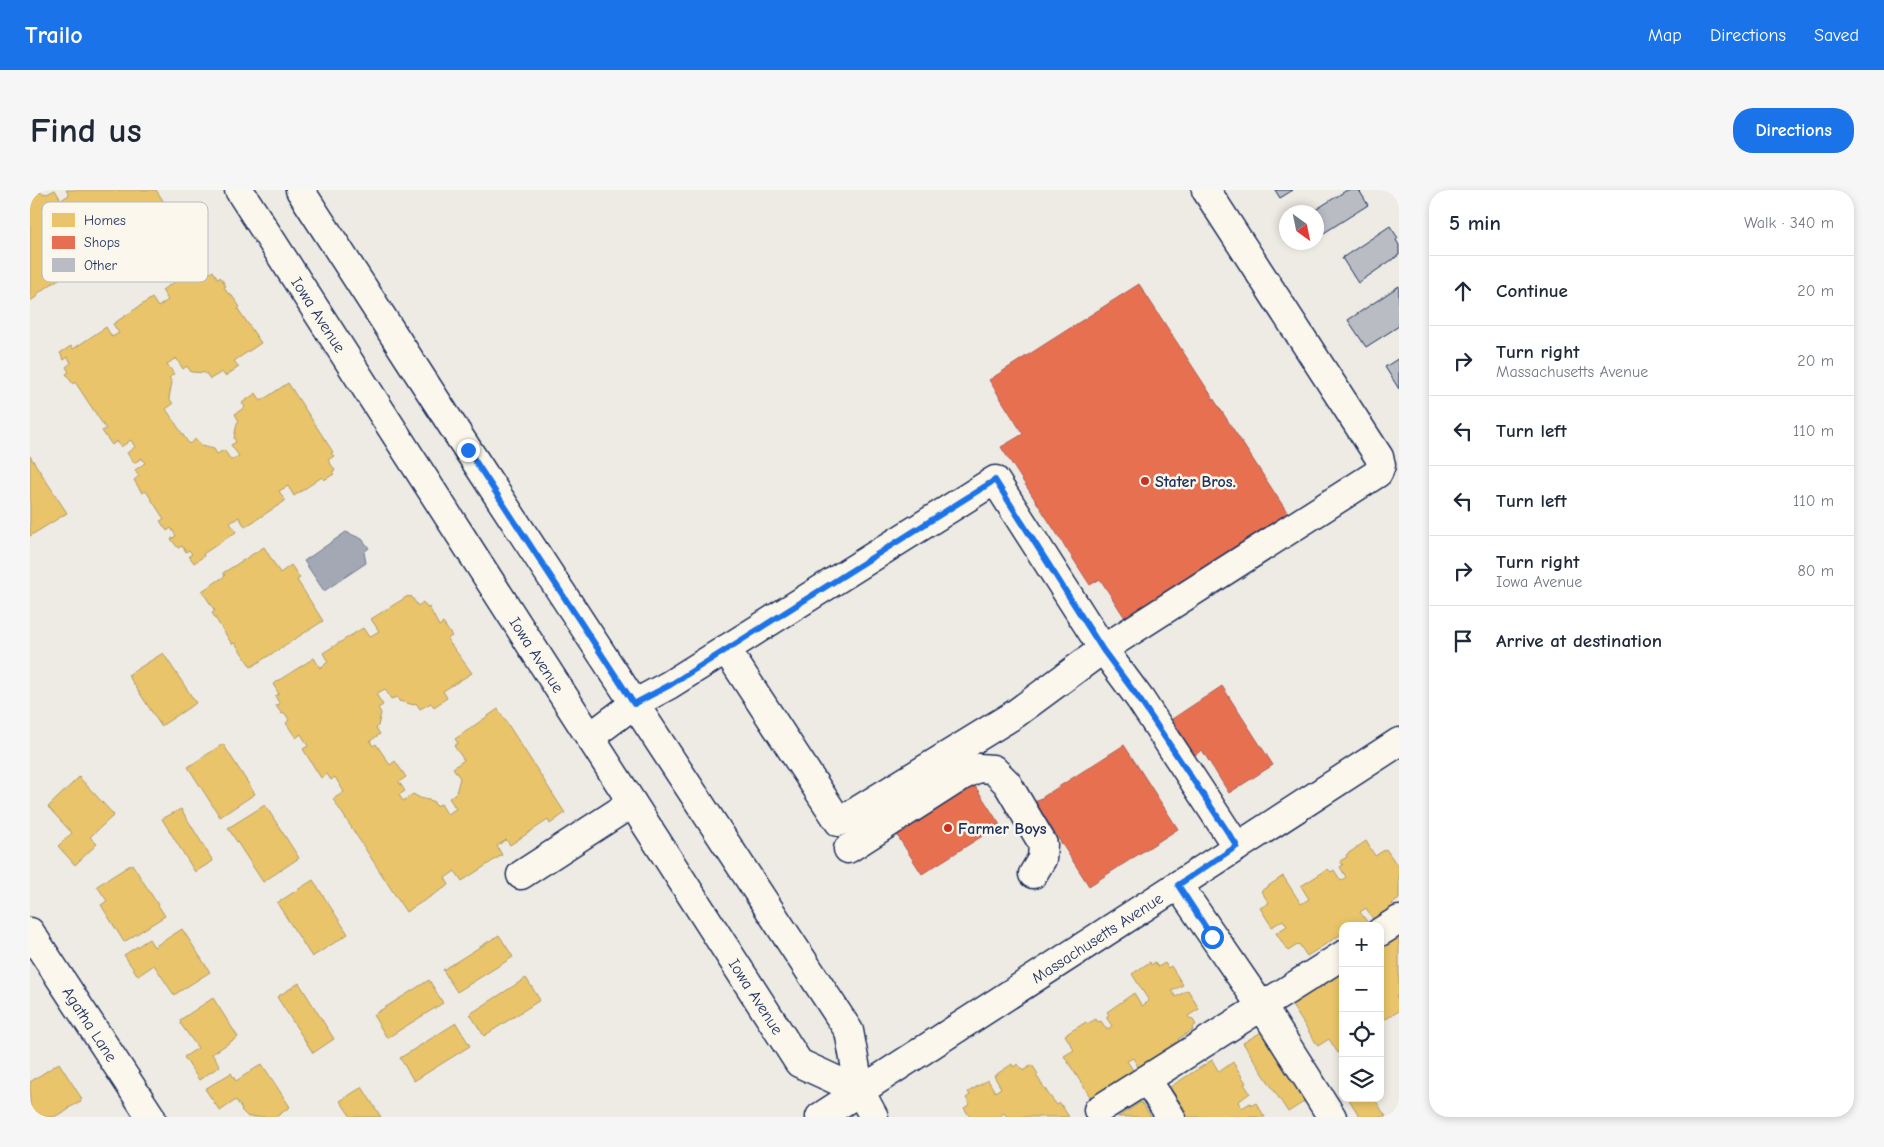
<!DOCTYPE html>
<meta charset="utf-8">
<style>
body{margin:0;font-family:"Comic Neue",sans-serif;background:#f6f6f7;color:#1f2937}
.controls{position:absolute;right:15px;bottom:15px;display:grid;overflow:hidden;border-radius:10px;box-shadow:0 2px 8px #0003}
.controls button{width:45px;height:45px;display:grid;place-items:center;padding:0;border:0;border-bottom:1px solid #e0e1e3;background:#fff;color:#1f2937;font:25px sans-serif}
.compass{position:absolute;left:1249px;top:15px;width:45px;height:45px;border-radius:50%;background:#fff;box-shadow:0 2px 8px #0003;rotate:147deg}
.stop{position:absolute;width:15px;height:15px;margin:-11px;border:4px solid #1a73e8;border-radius:50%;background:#fff}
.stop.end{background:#1a73e8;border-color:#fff;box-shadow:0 1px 5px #0008}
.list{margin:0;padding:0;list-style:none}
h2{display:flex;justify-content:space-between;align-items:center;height:65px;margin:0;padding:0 20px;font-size:21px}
h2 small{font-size:16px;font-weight:400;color:#747a83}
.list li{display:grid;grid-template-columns:32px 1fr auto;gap:15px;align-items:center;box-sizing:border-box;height:70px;padding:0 20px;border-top:1px solid #e0e1e3}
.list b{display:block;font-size:19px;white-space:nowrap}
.list p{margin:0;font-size:16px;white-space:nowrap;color:#747a83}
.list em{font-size:16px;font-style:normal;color:#747a83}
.icon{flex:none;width:28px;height:28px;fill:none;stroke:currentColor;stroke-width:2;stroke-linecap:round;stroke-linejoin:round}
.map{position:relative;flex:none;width:1369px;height:927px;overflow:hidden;border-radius:20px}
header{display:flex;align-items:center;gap:30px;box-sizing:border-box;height:70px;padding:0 25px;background:#1a73e8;color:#fff}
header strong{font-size:24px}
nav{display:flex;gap:28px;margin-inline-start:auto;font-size:18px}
.intro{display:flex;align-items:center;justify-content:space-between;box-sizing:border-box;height:120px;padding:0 30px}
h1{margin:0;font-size:35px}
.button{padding:12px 22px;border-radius:20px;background:#1a73e8;color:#fff;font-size:18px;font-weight:700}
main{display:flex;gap:30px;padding:0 30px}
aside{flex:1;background:#fff;border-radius:20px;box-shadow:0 2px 8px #0003}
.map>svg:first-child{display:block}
</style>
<header>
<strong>Trailo</strong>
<nav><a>Map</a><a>Directions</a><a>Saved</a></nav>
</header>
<div class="intro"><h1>Find us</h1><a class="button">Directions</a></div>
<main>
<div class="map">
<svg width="1369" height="927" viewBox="0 0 1369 927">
<rect width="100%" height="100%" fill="#eeebe4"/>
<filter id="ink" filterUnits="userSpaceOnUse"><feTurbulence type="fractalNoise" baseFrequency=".02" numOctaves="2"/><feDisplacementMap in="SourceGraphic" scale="10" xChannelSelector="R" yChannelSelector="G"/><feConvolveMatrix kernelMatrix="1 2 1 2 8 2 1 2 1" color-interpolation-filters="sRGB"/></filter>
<g filter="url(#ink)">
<path fill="#a3a8b4" stroke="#6d7892" d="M 316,342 L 332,349 L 339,358 L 334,362 L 336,373 L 294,401 L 274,371 Z"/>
<path fill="#e9c46a" stroke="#ab9766" d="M 0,0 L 17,4 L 25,0 L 31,10 L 39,5 L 36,0 L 126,0 L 138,18 L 96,47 L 90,37 L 83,42 L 88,50 L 71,61 L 70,59 L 61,64 L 63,67 L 47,78 L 41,70 L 34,74 L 39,82 L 7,104 L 8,106 L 0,111 Z
M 169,76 L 170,78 L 173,76 L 178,84 L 183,81 L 188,89 L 190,87 L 196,96 L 194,97 L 198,104 L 200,103 L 210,117 L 208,119 L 231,153 L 204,171 L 209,177 L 195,186 L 192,182 L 180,189 L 176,183 L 161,182 L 157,176 L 153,179 L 146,168 L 137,174 L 144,184 L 139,188 L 142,192 L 139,208 L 143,214 L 136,219 L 159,254 L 166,249 L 171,256 L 184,259 L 187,264 L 194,260 L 201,270 L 209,266 L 201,255 L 206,252 L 204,248 L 207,233 L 209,231 L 205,224 L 215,217 L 212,213 L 226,203 L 231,211 L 258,193 L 303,262 L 301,263 L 304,266 L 298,270 L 305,280 L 302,282 L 304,284 L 294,290 L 292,287 L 264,306 L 258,296 L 249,301 L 255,311 L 215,337 L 209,327 L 200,333 L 206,342 L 173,364 L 174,366 L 164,373 L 159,366 L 162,364 L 159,360 L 156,362 L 152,356 L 148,358 L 141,349 L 146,346 L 141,338 L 137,341 L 130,331 L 134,329 L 116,301 L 112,303 L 104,290 L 109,286 L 105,280 L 115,273 L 112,268 L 104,273 L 97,263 L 105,257 L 101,250 L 91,257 L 87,251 L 82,255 L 72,241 L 76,239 L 45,192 L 43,194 L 36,184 L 39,182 L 36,177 L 41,173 L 38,167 L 34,170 L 30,163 L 41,156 L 43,159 L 76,137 L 82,147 L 89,143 L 83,134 L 122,108 L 128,117 L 138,110 L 132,100 Z
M 0,266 L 37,323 L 0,346 Z
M 234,357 L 250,383 L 261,375 L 270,388 L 267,390 L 293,431 L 221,477 L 205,453 L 202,454 L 182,423 L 185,421 L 172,401 L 195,386 L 193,383 Z
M 378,406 L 379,407 L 381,406 L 388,416 L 393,412 L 397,418 L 399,417 L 409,436 L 413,433 L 422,446 L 417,449 L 442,483 L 413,501 L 417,508 L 404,517 L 401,513 L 390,519 L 386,513 L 384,515 L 369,511 L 367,507 L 361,509 L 355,499 L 346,504 L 353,515 L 348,518 L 351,523 L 348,536 L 346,538 L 350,544 L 340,551 L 343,556 L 346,554 L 360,575 L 365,571 L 376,587 L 369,592 L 375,601 L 369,605 L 373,611 L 383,604 L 390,608 L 403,611 L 406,616 L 411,614 L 417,624 L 426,619 L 419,608 L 426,603 L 430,588 L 423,578 L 434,570 L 424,556 L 428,553 L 425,549 L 468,519 L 535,623 L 520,634 L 518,630 L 480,655 L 476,650 L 467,656 L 472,665 L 432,691 L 425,681 L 415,688 L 419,695 L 376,722 L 303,609 L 314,602 L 305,587 L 301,590 L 297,584 L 291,588 L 273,559 L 278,556 L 271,544 L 266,548 L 256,533 L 259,530 L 255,523 L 252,524 L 246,516 L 250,514 L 245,506 L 249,504 L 243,494 L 284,468 L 290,478 L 298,472 L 293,463 L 333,438 L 339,447 L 349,441 L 341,429 Z
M 133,463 L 166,513 L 131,536 L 98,485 Z
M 193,554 L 225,604 L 190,627 L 158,577 Z
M 49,587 L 84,625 L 60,647 L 67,654 L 45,675 L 28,656 L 42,643 L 18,617 Z
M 235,615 L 269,668 L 233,692 L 198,638 Z
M 151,619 L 183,671 L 165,682 L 132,629 Z
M 1336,651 L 1345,666 L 1356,659 L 1369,678 L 1369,709 L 1362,714 L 1364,716 L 1343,729 L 1336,718 L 1330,722 L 1338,733 L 1333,736 L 1313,736 L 1313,743 L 1277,766 L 1269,754 L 1258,761 L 1246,743 L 1257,736 L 1253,730 L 1242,737 L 1230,718 L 1239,713 L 1231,701 L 1253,686 L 1271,714 L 1279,709 L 1271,696 L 1298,679 L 1301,682 L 1304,680 L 1311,691 L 1316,687 L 1310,677 L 1313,675 L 1310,671 L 1317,667 L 1316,665 Z
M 102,674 L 135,726 L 94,752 L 71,715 L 77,711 L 67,696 Z
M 283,690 L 318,744 L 282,767 L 247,713 Z
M 152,739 L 180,782 L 144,805 L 124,775 L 108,786 L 94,765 L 119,749 L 124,757 Z
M 469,745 L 483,767 L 427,802 L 413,780 Z
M 1367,745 L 1369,747 L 1369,804 L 1366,806 L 1369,811 L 1369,821 L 1356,829 L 1353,826 L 1350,828 L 1350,756 Z
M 1120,772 L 1121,775 L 1125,772 L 1128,777 L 1135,773 L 1138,778 L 1141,776 L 1153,795 L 1142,801 L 1146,807 L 1158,800 L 1169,819 L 1158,826 L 1160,829 L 1162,828 L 1166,835 L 1162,837 L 1163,840 L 1148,849 L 1150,851 L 1130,864 L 1131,866 L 1110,880 L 1103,868 L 1097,871 L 1105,883 L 1061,908 L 1034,866 L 1044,860 L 1035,845 L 1056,832 L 1057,834 L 1066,829 L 1068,832 L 1071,831 L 1077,840 L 1082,836 L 1076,827 L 1079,825 L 1077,822 L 1104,803 L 1112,816 L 1119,811 L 1102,784 Z
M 1313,778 L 1313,860 L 1308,863 L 1299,849 L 1288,856 L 1261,814 L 1301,785 L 1303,788 L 1309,784 L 1307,781 Z
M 496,788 L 510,810 L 454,846 L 440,824 Z
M 399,790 L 413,813 L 357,848 L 343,825 Z
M 269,793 L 304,849 L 283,863 L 247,807 Z
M 183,808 L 208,847 L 182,864 L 190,876 L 169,890 L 154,867 L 168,858 L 150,833 L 151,832 L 150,830 Z
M 426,833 L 440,856 L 384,891 L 370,868 Z
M 1233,841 L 1277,910 L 1258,922 L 1213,853 Z
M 1182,870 L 1189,882 L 1203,872 L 1216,893 L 1214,894 L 1220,903 L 1208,912 L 1212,918 L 1220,913 L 1222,915 L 1226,913 L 1235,927 L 1156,927 L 1152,920 L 1154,918 L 1140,897 Z
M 29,873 L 52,909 L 50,910 L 51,912 L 38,918 L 39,919 L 32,924 L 31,923 L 24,927 L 3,927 L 0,923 L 0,892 Z
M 232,874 L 260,917 L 246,927 L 218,927 L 211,920 L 212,919 L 206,910 L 190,921 L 175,899 L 201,883 L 206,891 Z
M 982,874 L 983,877 L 988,874 L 993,881 L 1002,875 L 1008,884 L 1006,885 L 1019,905 L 1027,915 L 1030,913 L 1039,927 L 977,927 L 974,923 L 969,927 L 940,927 L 934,918 L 940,914 L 936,908 L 940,905 L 938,902 L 958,890 L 965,902 L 971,898 L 964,886 Z
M 332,897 L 351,927 L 321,927 L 310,911 Z
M 1318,908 L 1344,908 L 1356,927 L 1330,927 Z
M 1111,912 L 1121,927 L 1088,927 Z"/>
<path fill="#e76f51" stroke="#aa5c55" d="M 1109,94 L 1259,325 L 1095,428 L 1070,389 L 1060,395 L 971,257 L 993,244 L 959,190 Z
M 1192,496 L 1243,575 L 1199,603 L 1172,560 L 1165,565 L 1142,529 Z
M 1094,555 L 1148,639 L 1059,696 L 1005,612 Z
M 943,593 L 970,635 L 892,684 L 865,642 Z"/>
<path fill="#b9bcc3" stroke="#1b2f5e" d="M 1245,0 L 1263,0 L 1250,8 Z
M 1317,0 L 1329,0 L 1338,15 L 1286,48 L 1286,22 L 1282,22 Z
M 1360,36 L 1368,48 L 1366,50 L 1369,55 L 1369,65 L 1328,93 L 1312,68 Z
M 1369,96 L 1369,136 L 1336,157 L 1318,130 Z
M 1369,168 L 1369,199 L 1355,177 Z"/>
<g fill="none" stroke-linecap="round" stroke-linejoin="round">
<defs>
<g id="minor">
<path d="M 696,459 L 809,632 L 985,524 L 1073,459 L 1348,283 L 1351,275 L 1349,267 L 1176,0"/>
<path d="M 560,547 L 604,514 L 639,495 L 965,290 L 1073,459 L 1110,509 L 1207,657"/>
<path d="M 818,659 L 932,586 L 948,578 L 963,579 L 977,593 L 1013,654 L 1012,669 L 1003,684"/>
<path d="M 491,685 L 602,613"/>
<path d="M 1148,695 L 1240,829 L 1302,927"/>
<path id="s1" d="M 0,742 L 121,927"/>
<path d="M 1350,742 L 1369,730"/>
<path d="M 1117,890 L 1141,927"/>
<path d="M 1068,920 L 1313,765"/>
<path id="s2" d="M 790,927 L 1369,552"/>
</g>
<g id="major">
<path id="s3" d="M 209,0 L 769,873 L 830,901"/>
<path d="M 270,0 L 438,260 L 819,841 L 830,901 L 844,927"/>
</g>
</defs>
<use href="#minor" stroke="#1b2f5e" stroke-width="31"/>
<use href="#major" stroke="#1b2f5e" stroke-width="31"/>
<use href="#minor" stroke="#fbf7ec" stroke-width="28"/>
<use href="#major" stroke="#fbf7ec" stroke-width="28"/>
</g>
</g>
<g fill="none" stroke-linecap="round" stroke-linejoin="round" filter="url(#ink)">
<path stroke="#1a73e8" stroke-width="6" d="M 438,260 L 604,514 L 640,495 L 965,290 L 1073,460 L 1110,510 L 1207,656 L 1148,695 L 1182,747"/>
</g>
<g fill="#c8321e" stroke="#fbf7ec" stroke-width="2">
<circle cx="1115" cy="291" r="5"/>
<circle cx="918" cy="638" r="5"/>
</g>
<g text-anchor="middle" stroke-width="5" stroke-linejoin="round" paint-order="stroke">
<g font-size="16" fill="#1b2f5e" stroke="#fbf7ec">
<text dy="6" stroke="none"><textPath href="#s3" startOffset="148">Iowa Avenue</textPath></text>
<text dy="6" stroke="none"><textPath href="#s3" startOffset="552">Iowa Avenue</textPath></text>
<text dy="6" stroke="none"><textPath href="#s2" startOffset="330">Massachusetts Avenue</textPath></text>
<text dy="6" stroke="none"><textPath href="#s3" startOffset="958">Iowa Avenue</textPath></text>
<text dy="6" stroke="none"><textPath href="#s1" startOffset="110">Agatha Lane</textPath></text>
</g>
<g font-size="16" font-weight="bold" fill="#1b2f5e" stroke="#fbf7ec" text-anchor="start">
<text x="1125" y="297">Stater Bros.</text>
<text x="928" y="644">Farmer Boys</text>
</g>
</g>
<rect x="12" y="12" width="166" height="80" rx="8" fill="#fbf7ec" stroke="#b8bbc1" stroke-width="1"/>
<rect x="22" y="23" width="23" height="14" fill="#e9c46a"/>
<rect x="22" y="46" width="23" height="13" fill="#e76f51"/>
<rect x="22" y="68" width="23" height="14" fill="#b9bcc3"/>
<g font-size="14" fill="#1b2f5e">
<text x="54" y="35">Homes</text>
<text x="54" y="57">Shops</text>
<text x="54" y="80">Other</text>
</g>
</svg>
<div class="controls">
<button>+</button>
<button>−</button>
<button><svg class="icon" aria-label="locate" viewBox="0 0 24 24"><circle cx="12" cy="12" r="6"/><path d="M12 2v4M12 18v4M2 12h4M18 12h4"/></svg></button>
<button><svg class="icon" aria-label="layers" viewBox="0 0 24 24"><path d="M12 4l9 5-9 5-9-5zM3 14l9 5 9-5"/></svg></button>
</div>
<svg class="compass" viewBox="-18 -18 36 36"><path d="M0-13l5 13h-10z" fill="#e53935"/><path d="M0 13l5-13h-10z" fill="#747a83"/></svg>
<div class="stop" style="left:1182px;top:747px"></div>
<div class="stop end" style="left:438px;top:260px"></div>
</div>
<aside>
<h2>5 min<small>Walk · 340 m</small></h2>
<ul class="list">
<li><svg class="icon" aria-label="ahead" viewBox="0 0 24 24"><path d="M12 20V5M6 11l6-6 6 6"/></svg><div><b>Continue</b></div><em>20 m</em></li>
<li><svg class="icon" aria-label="right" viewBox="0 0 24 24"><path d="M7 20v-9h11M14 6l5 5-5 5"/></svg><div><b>Turn right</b><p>Massachusetts Avenue</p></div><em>20 m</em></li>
<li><svg class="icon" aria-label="left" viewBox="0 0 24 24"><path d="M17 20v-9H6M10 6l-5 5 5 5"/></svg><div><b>Turn left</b></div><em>110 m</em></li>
<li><svg class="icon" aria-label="left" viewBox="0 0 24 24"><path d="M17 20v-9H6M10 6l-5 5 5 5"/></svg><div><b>Turn left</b></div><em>110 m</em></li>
<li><svg class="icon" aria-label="right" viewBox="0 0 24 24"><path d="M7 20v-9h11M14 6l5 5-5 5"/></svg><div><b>Turn right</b><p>Iowa Avenue</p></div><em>80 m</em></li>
<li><svg class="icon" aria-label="arrive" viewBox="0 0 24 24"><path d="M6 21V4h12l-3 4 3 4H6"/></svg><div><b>Arrive at destination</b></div></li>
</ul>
</aside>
</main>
